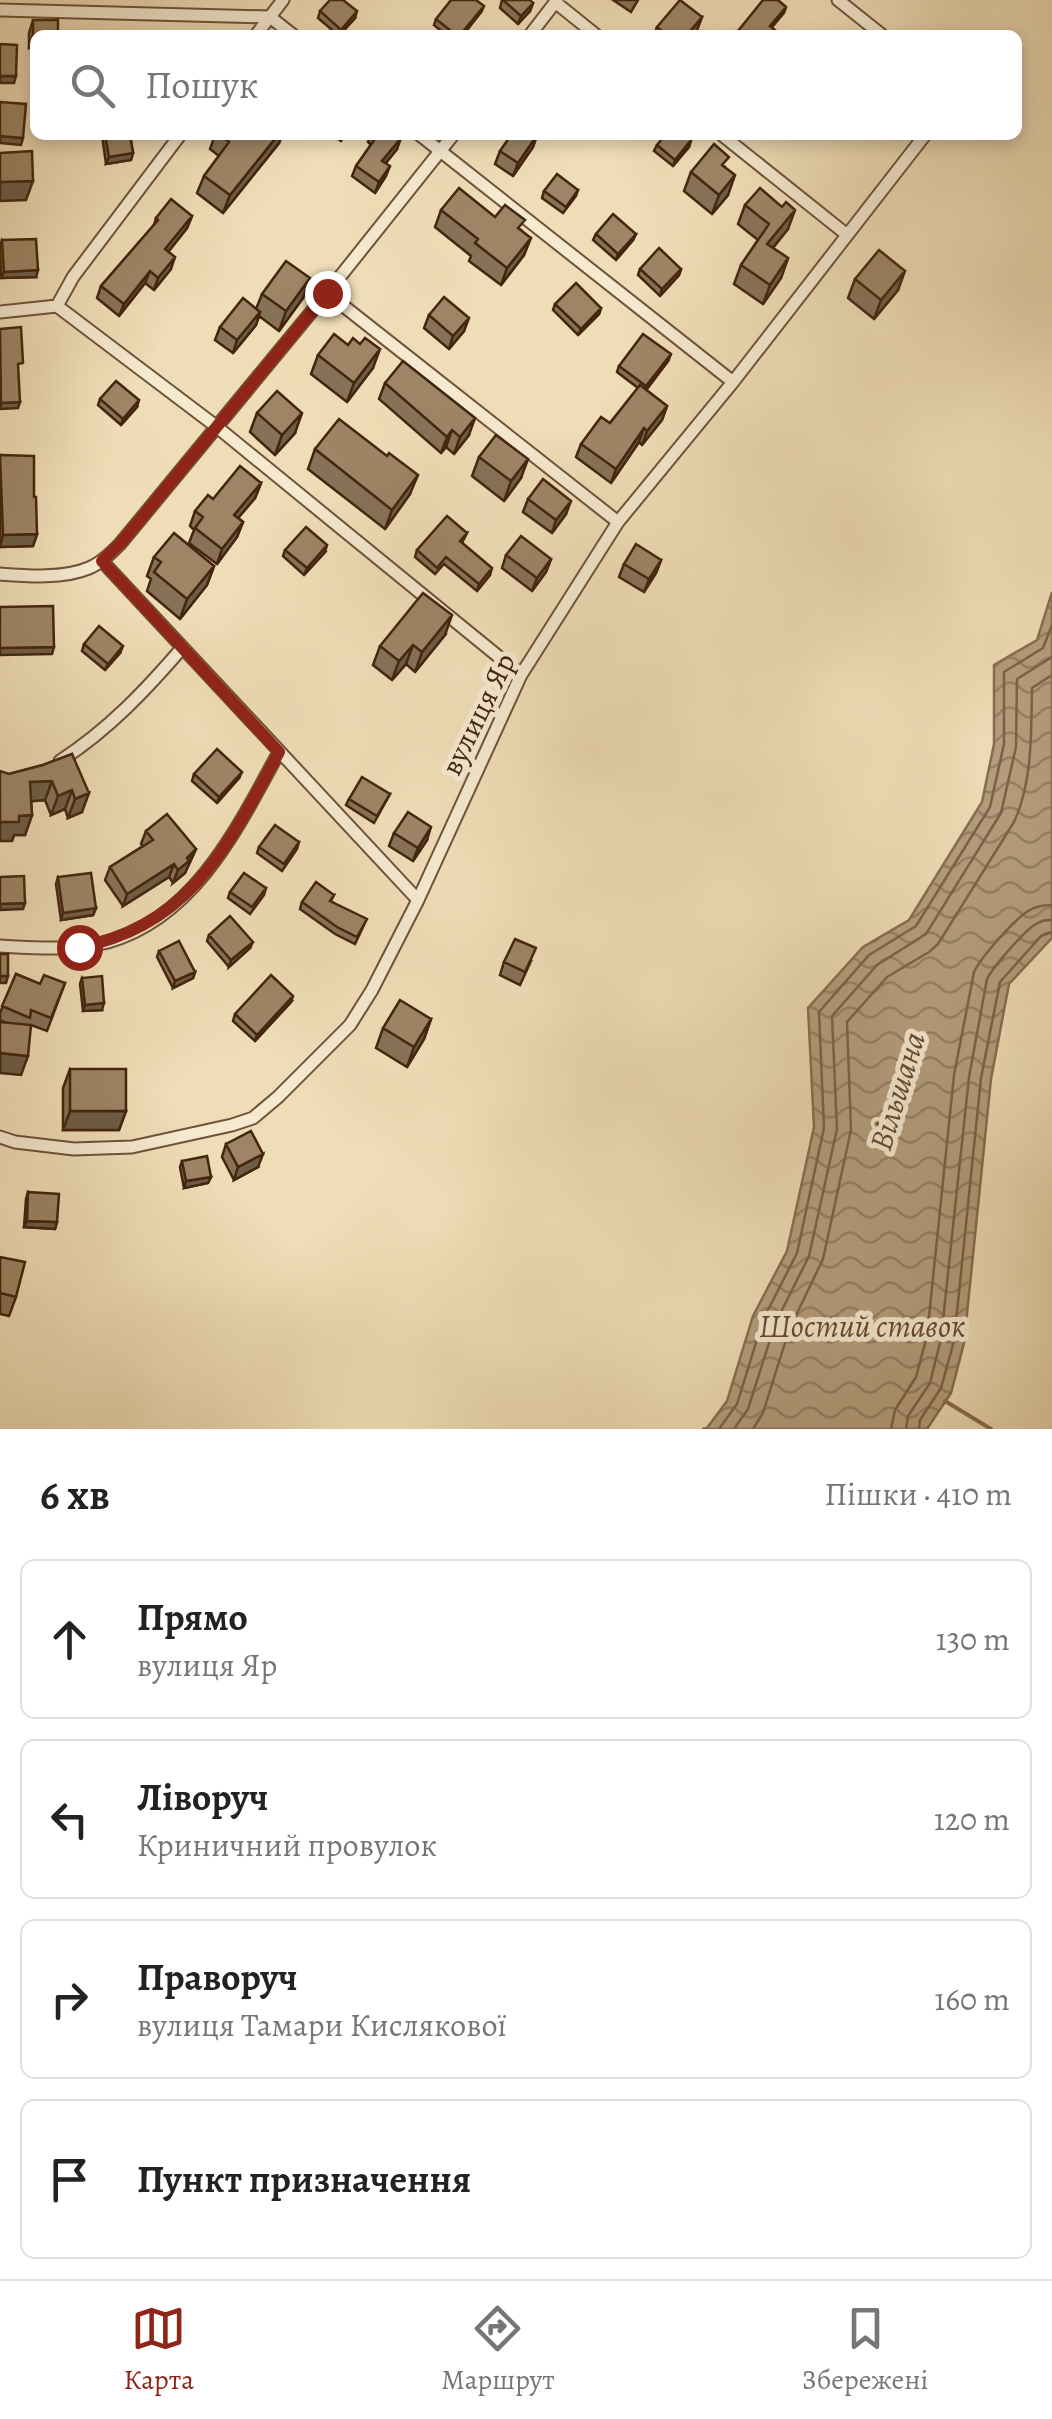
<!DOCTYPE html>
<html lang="uk">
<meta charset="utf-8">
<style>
body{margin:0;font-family:Alegreya,serif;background:#f2f2f2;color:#222}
.stop{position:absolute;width:30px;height:30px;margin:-22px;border:8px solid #8f2418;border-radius:50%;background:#fff}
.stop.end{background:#8f2418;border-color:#fff;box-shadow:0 2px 10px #0008}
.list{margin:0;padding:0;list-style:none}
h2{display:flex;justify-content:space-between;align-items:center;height:130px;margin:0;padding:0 40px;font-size:42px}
h2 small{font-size:32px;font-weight:400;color:#767676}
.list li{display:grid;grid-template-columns:65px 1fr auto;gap:30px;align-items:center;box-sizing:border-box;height:160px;margin:0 20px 20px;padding:0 20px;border:2px solid #e0e0e0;border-radius:15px}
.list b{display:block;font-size:38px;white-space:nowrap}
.list p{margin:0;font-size:32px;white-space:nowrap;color:#767676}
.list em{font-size:32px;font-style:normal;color:#767676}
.icon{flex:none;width:55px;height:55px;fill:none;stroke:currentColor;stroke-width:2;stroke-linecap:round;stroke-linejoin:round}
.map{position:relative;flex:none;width:1052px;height:1429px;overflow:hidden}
.search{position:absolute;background:#fff;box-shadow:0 5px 15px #0003;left:30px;right:30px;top:30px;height:110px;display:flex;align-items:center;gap:25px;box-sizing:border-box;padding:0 35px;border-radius:15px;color:#767676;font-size:38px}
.sheet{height:850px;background:#fff}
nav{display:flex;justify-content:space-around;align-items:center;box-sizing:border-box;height:140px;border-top:2px solid #e0e0e0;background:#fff;font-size:28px;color:#767676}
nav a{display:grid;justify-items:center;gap:5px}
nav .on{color:#8f2418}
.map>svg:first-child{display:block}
</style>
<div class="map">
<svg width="1052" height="1429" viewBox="0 0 1052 1429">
<defs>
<pattern id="water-waves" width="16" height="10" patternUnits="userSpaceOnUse" patternTransform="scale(2.5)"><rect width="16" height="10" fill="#b59e7e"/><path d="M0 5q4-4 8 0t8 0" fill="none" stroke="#958166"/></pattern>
</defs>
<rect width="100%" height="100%" fill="#efddb7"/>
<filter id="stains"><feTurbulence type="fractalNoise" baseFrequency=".002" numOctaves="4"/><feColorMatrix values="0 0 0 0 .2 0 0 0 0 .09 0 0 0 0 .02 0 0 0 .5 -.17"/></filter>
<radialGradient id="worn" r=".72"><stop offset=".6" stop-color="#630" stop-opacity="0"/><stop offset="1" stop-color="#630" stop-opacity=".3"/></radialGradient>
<path fill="url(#water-waves)" stroke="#886e51" stroke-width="2.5" d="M 1052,592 L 1052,938 L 1009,984 L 991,1079 L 964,1343 L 951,1393 L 927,1429 L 702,1429 L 707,1428 L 727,1401 L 753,1316 L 787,1251 L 814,1127 L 808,1008 L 863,947 L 909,920 L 982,802 L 994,744 L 994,665 L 1037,640 Z"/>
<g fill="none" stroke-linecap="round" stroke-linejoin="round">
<path stroke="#7c6246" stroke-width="2.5" d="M 719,1429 L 737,1404 L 763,1320 L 797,1253 L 824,1128 L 819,1012 L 869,955 L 916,926 L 990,807 L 1004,744 L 1004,672 L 1043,648 L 1052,625
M 734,1429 L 748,1409 L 775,1324 L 809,1256 L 837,1129 L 832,1016 L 877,965 L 926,934 L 1001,813 L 1016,747 L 1017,679 L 1052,657
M 753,1429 L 763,1413 L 789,1330 L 823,1259 L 851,1130 L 847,1022 L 887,977 L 929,952 L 938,944 L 1014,822 C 1033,781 1031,731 1032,688 L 1052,675
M 891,1429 L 895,1410 L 916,1377 L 927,1336 L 954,1075 L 974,972 C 981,957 1014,920 1028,911 C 1036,906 1043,905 1052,905
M 906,1429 L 908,1416 L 930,1383 L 941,1339 L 969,1077 L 987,979 C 993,967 1024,931 1036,924 C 1043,920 1045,920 1052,920
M 919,1429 L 920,1420 L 941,1388 L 954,1341 L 981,1078 L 1000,982 L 1041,936 L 1052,932"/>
<path stroke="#886e51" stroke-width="4" d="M 945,1401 L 991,1429"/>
<defs>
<path id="minor" d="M 838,0 L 882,35
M 555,2 L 596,35
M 0,10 L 270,17 L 293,35
M 256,35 L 283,0
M 530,35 L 557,0
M 420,135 L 733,382
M 722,135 L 846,234
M 327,293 L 618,522
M 57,306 L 217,427 L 521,675
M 0,312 L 57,306 L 73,277 L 180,135
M 102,561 L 418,900
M 0,574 C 27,576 63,579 89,568 C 101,563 111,553 120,544 L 327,293 L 453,135
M 60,761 C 108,730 145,691 182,648
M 0,946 C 36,948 73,951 108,942 C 196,917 239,825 279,752
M 0,1137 L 15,1142 L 74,1149 L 132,1147 L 232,1125 L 253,1118 L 278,1097 L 350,1025 L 372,990 L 418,900 L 521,675 L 618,522 L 733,382 L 925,135"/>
</defs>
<use href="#minor" stroke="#6f5338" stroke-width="15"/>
<use href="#minor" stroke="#f5e9d0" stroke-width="11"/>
</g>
<path fill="#877258" stroke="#44250e" stroke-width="2.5" d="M 502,0 L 533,3 L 530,11 L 518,24 L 500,8 Z
M 613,0 L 638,0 L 631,12 Z
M 320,11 L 355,18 L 340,35 L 338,35 L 318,18 Z
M 481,12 L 463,35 L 446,35 L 434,25 L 436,19 Z
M 702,17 L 695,35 L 654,35 L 657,27 Z
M 33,20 L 35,48 L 29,48 L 29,33 Z
M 102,135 L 130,135 L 133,153 L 131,160 L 106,164 Z
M 215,135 L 282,135 L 279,143 L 223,213 L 197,193 L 204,176 L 219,156 L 210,149 Z
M 332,135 L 345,135 L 341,141 Z
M 371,135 L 397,135 L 397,149 L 386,163 L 386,176 L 375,193 L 352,176 L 356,166 L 371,145 L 368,142 Z
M 537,135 L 533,147 L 513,176 L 495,164 L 500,151 Z
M 691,140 L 689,147 L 673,166 L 654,151 L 657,145 Z
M 725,167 L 728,195 L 712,214 L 684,191 L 691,172 Z
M 578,190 L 576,196 L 563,213 L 542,198 L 544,191 Z
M 745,205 L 788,229 L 773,248 L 788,258 L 781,278 L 763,304 L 734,284 L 741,265 L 758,240 L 738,224 Z
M 441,210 L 495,217 L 521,230 L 524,255 L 501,285 L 469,261 L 471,256 L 435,227 Z
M 192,216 L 187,228 L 168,252 L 171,269 L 154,290 L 145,283 L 119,316 L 97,298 L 101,286 L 154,225 L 156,218 Z
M 596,234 L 636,234 L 633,240 L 616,260 L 593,240 Z
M 2,240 L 36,277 L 1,278 L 0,247 Z
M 640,269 L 681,269 L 679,275 L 660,296 L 638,275 Z
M 855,279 L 898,290 L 874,319 L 848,298 Z
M 262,294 L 303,298 L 279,331 L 259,316 L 256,325 L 233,353 L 215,340 L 220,327 L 256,309 Z
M 555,304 L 601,308 L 599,314 L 578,335 L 553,310 Z
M 429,315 L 464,331 L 449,349 L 424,328 Z
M 348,345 L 373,368 L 347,402 L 311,374 L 318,355 Z
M 668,361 L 646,390 L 667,406 L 662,420 L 642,445 L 639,442 L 611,483 L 576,457 L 581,444 L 610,423 L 638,388 L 617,372 L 619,366 Z
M 385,383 L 469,435 L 454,454 L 446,447 L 441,453 L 379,399 Z
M 100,399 L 137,407 L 121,425 L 98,405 Z
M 257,413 L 295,433 L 275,455 L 250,432 Z
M 315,449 L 410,494 L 385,529 L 308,469 Z
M 0,455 L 34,497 L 37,534 L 33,546 L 0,547 Z
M 479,457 L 521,478 L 504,501 L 472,476 Z
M 261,483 L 255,498 L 238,518 L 243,522 L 237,537 L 217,564 L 189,543 L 194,530 L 190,526 L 195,511 L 213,499 Z
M 528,499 L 566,514 L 552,533 L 523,512 Z
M 467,533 L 462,543 L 490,575 L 477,591 L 444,564 L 435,574 L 415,557 L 417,550 Z
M 285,550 L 325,552 L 304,575 L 283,556 Z
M 506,555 L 551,559 L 546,572 L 532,591 L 502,568 Z
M 154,557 L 214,566 L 207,585 L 180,619 L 147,591 L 151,579 L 147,576 Z
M 661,560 L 656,573 L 644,592 L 619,577 L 624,564 Z
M 445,635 L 415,672 L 406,664 L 392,680 L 373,665 L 380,646 Z
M 84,644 L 120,653 L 105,670 L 82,651 Z
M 72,754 L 82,812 L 68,818 L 65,809 L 51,815 L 45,800 L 31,801 L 32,815 L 25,835 L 14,835 L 12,841 L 9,774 L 43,765 Z
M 194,774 L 239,778 L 217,803 L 192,781 Z
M 390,794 L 374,823 L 346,805 L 349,799 Z
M 146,831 L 196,849 L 185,873 L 173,883 L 169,877 L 123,906 L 105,880 L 110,867 L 143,846 L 141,844 Z
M 394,833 L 427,840 L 413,861 L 389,846 Z
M 299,842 L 297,849 L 282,871 L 257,853 L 259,847 Z
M 58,877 L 96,908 L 93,915 L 61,920 L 56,884 Z
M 266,888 L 264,895 L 250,914 L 228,898 L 230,892 Z
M 334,895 L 331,901 L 364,925 L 355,944 L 335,934 L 300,909 L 302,902 Z
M 209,935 L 250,948 L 229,967 L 207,941 Z
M 159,951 L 195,972 L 193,978 L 173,988 L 157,957 Z
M 531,961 L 520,985 L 500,975 L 504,962 Z
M 16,974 L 40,984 L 65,983 L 47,1031 L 31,1025 L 21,1075 L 6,1023 L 0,1020 L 0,1013 Z
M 82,978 L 102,1010 L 83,1011 L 80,984 Z
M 291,1002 L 255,1041 L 233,1021 L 235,1014 Z
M 431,1019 L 424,1039 L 407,1067 L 376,1048 L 383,1028 Z
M 70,1069 L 126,1111 L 119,1130 L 63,1130 L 63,1088 Z
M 226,1144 L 258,1167 L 234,1180 L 222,1157 Z
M 182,1161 L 211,1177 L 208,1183 L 184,1188 L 180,1167 Z
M 28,1192 L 57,1222 L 55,1229 L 24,1227 L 26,1199 Z
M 0,1257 L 16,1297 L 9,1316 L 0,1314 Z"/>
<path fill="#6e5d47" stroke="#44250e" stroke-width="2.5" d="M 533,3 L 530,11 L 518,24 L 521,16 Z
M 484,6 L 481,12 L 463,35 L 460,35 Z
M 786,7 L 784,13 L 768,32 L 770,26 Z
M 357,11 L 355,18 L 339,35 L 341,30 Z
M 702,17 L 695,35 L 687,35 Z
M 33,35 L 35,35 L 35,48 L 29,48 Z
M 0,76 L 16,76 L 14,83 L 0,83 Z
M 278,135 L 282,135 L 279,143 L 223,213 L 230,195 Z
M 537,135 L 533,147 L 513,176 L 518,163 Z
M 0,136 L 23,138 L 21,145 L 0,143 Z
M 401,138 L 397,149 L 379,171 L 382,161 Z
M 691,140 L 689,147 L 673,166 L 675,160 Z
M 133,153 L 131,160 L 106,164 L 109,157 Z
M 390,166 L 386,176 L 375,193 L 379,182 Z
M 735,175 L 728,195 L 712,214 L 719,195 Z
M 33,181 L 26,200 L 0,201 L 0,182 Z
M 795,210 L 788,229 L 760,263 L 767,244 Z
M 192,216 L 187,228 L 161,261 L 165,249 Z
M 636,234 L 633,240 L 616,260 L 618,254 Z
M 531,238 L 524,255 L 501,285 L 507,268 Z
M 175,257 L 171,269 L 154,290 L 158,278 Z
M 788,258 L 781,278 L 763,304 L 770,285 Z
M 681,269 L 679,275 L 660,296 L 662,289 Z
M 38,270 L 36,277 L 1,278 L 4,272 Z
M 150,271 L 145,283 L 119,316 L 124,304 Z
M 905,271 L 898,290 L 874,319 L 881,300 Z
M 310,278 L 303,298 L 279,331 L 286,311 Z
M 601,308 L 599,314 L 578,335 L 581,329 Z
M 260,312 L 256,325 L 233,353 L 237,340 Z
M 469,318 L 464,331 L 449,349 L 453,336 Z
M 380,349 L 373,368 L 347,402 L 354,383 Z
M 671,354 L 668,361 L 644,393 L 646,386 Z
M 139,400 L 137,407 L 121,425 L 123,419 Z
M 20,402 L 18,408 L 0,409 L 1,403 Z
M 667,406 L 662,420 L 642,445 L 647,431 Z
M 302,413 L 295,433 L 275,455 L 282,435 Z
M 475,418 L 469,435 L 454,454 L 460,437 Z
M 644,428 L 639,442 L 611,483 L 616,469 Z
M 452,430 L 446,447 L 441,453 L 447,437 Z
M 528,459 L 521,478 L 504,501 L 511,481 Z
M 418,475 L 410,494 L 385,529 L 392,510 Z
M 261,483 L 255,498 L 228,530 L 234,515 Z
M 571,501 L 566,514 L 552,533 L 556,520 Z
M 243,522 L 237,537 L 217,564 L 222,549 Z
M 37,534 L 33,546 L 0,547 L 3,535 Z
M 327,545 L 325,552 L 304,575 L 307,568 Z
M 551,559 L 546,572 L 532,591 L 537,578 Z
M 661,560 L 656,573 L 644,592 L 649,579 Z
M 214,566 L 207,585 L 180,619 L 187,599 Z
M 492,568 L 490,575 L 477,591 L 479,584 Z
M 452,615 L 445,635 L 415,672 L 422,652 Z
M 413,645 L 406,664 L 392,680 L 399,661 Z
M 123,646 L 120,653 L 105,670 L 108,664 Z
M 54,647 L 52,654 L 0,655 L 0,648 Z
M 242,772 L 239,778 L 217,803 L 219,797 Z
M 52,781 L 45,800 L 23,802 L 30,782 Z
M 72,790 L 65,809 L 51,815 L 58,796 Z
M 89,793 L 82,812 L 68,818 L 75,799 Z
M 32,815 L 25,835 L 14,835 L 12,841 L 0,841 L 0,822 L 19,816 Z
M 431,827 L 427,840 L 413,861 L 418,848 Z
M 196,849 L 185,873 L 173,883 L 178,870 Z
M 174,864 L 169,877 L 123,906 L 127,894 Z
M 25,903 L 23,909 L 0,910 L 0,904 Z
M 96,908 L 93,915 L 61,920 L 63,913 Z
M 253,942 L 250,948 L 229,967 L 231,960 Z
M 195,972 L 193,978 L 173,988 L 175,981 Z
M 0,976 L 8,976 L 6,983 L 0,983 Z
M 293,996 L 291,1002 L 255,1041 L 257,1035 Z
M 104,1003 L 102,1010 L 83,1011 L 85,1005 Z
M 431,1019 L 424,1039 L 407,1067 L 414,1047 Z
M 0,1053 L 28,1056 L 21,1075 L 0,1073 Z
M 70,1111 L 126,1111 L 119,1130 L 63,1130 Z
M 263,1154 L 258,1167 L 234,1180 L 238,1167 Z
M 211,1177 L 208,1183 L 184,1188 L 186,1181 Z
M 27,1221 L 57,1222 L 55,1229 L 24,1227 Z"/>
<path fill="#9d8566" stroke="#44250e" stroke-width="2.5" d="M 330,0 L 343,0 L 357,11 L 341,30 L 320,11 Z
M 451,0 L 476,0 L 484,6 L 460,35 L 456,35 L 436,19 Z
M 503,0 L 530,0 L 533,3 L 521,16 Z
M 680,0 L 702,17 L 687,35 L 667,35 L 657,27 Z
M 763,0 L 778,0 L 786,7 L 770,26 L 781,35 L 742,35 L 738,31 Z
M 33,20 L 58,20 L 58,35 L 33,35 Z
M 0,44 L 17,45 L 16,76 L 0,76 Z
M 0,102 L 26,104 L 23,138 L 0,136 Z
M 105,135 L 130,135 L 133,153 L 109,157 Z
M 221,135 L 278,135 L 230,195 L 204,176 L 229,142 Z
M 376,135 L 397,135 L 401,138 L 382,161 L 390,166 L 379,182 L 356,166 L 377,136 Z
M 511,135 L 537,135 L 518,163 L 500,151 Z
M 665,135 L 685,135 L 691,140 L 675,160 L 657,145 Z
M 714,144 L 729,157 L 722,165 L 735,175 L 719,195 L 691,172 Z
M 32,151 L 33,181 L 0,182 L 0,153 Z
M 557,174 L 578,190 L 566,207 L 544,191 Z
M 459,188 L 495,217 L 505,205 L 525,220 L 518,228 L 531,238 L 507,268 L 475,243 L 478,239 L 441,210 Z
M 760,188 L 782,207 L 786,202 L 795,210 L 767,244 L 788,258 L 770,285 L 741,265 L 769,224 L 745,205 Z
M 171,199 L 192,216 L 165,249 L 175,257 L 158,278 L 150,271 L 124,304 L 101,286 L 158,220 L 156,218 Z
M 613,214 L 636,234 L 618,254 L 596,234 Z
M 36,239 L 38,270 L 4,272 L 2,240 Z
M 659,248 L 681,269 L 662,289 L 640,269 Z
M 879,250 L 905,271 L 881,300 L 855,279 Z
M 286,261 L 310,278 L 286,311 L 262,294 Z
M 576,283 L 601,308 L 581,329 L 555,304 Z
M 444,297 L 469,318 L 453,336 L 429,315 Z
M 243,298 L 260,312 L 237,340 L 220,327 Z
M 21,327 L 23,363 L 18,364 L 20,402 L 1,403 L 0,329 Z
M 334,334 L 348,345 L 353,338 L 360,344 L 365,338 L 380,349 L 354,383 L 318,355 Z
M 643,334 L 671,354 L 646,386 L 619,366 Z
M 403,361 L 475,418 L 460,437 L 452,430 L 447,437 L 385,383 Z
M 116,381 L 139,400 L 123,419 L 100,399 Z
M 640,385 L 667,406 L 647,431 L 644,428 L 616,469 L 581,444 L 601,417 L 610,423 Z
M 277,391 L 302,413 L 282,435 L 257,413 Z
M 339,419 L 387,456 L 389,453 L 418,475 L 392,510 L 315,449 Z
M 496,435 L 528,459 L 511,481 L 479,457 Z
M 0,455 L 34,456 L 34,497 L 36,497 L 37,534 L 3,535 Z
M 240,466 L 261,483 L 234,515 L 243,522 L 222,549 L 195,528 L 203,517 L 195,511 L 208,495 L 213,499 Z
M 543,479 L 571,501 L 556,520 L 528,499 Z
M 447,516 L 467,533 L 460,541 L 492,568 L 479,584 L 446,557 L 437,568 L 417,550 Z
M 306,527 L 327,545 L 307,568 L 285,550 Z
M 174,533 L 214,566 L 187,599 L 154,572 L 161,562 L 154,557 Z
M 521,536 L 551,559 L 537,578 L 506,555 Z
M 636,544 L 661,560 L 649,579 L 624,564 Z
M 423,593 L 452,615 L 422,652 L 413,645 L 399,661 L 380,646 Z
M 53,606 L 54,647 L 0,648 L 0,607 Z
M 99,626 L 123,646 L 108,664 L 84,644 Z
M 217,749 L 242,772 L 219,797 L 194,774 Z
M 72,754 L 89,793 L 75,799 L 72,790 L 58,796 L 52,781 L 30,782 L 32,815 L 19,816 L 19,822 L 0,822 L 0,771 L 9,774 L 43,765 Z
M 362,777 L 390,794 L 377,816 L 349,799 Z
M 408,812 L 431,827 L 418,848 L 394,833 Z
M 167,814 L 196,849 L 187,858 L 189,861 L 178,870 L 174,864 L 127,894 L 110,867 L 153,840 L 146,831 Z
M 275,825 L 299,842 L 284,864 L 259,847 Z
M 91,873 L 96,908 L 63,913 L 58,877 Z
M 244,873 L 266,888 L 252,907 L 230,892 Z
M 24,876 L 25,903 L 0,904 L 0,877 Z
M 316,882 L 334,895 L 330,901 L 367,919 L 357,937 L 337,927 L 302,902 Z
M 230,916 L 253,942 L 231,960 L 209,935 Z
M 515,939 L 536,948 L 525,972 L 504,962 Z
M 179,941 L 195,972 L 175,981 L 159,951 Z
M 0,954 L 8,954 L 8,976 L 0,976 Z
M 16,974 L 40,984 L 44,975 L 65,983 L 51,1018 L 31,1010 L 30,1018 L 2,1006 Z
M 271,975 L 293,996 L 257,1035 L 235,1014 Z
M 102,976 L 104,1003 L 85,1005 L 82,978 Z
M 400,1000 L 431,1019 L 414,1047 L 383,1028 Z
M 0,1022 L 31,1025 L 28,1056 L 0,1053 Z
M 70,1069 L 126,1069 L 126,1111 L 70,1111 Z
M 251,1131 L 263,1154 L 238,1167 L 226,1144 Z
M 207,1156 L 211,1177 L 186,1181 L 182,1161 Z
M 28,1192 L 59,1194 L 57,1222 L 27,1221 Z
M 0,1257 L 25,1262 L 16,1297 L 0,1293 Z"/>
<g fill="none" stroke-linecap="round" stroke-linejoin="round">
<path stroke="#8f2418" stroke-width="12" d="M 79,947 C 191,927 230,842 279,752 L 102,561 L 120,544 L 327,293"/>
</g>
<g text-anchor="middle" stroke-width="10" stroke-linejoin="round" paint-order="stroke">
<g font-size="30" fill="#44250e" stroke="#f5e9d0">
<text transform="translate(478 714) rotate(-64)" y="10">вулиця Яр</text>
</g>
<g font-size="32" font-style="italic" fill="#664930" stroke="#f5e9d0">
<text transform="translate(897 1091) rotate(-73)" y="11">Вільшана</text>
<text x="862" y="1337">Шостий ставок</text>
</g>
</g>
<rect width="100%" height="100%" filter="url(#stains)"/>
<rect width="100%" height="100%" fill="url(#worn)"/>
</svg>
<div class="stop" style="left:79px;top:947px"></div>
<div class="stop end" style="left:327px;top:293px"></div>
<div class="search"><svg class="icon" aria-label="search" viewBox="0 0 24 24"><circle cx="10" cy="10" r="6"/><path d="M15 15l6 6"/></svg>Пошук</div>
</div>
<section class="sheet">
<h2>6 хв<small>Пішки · 410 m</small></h2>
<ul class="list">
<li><svg class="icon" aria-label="ahead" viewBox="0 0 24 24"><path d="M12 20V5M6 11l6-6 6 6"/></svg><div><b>Прямо</b><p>вулиця Яр</p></div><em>130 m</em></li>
<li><svg class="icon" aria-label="left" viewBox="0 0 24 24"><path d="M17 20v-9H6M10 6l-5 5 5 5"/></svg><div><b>Ліворуч</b><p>Криничний провулок</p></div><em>120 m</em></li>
<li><svg class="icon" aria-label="right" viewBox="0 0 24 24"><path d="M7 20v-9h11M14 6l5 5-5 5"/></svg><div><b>Праворуч</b><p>вулиця Тамари Кислякової</p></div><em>160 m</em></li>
<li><svg class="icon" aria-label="arrive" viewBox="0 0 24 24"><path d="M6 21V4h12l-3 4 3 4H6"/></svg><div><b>Пункт призначення</b></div></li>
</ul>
</section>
<nav>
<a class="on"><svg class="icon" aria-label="map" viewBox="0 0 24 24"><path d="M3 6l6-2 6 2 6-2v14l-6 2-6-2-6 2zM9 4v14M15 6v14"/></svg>Карта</a>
<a><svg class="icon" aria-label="directions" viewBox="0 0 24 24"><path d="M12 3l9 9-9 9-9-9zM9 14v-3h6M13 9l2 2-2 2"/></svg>Маршрут</a>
<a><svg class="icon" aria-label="saved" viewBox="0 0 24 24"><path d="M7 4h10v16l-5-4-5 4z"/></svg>Збережені</a>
</nav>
